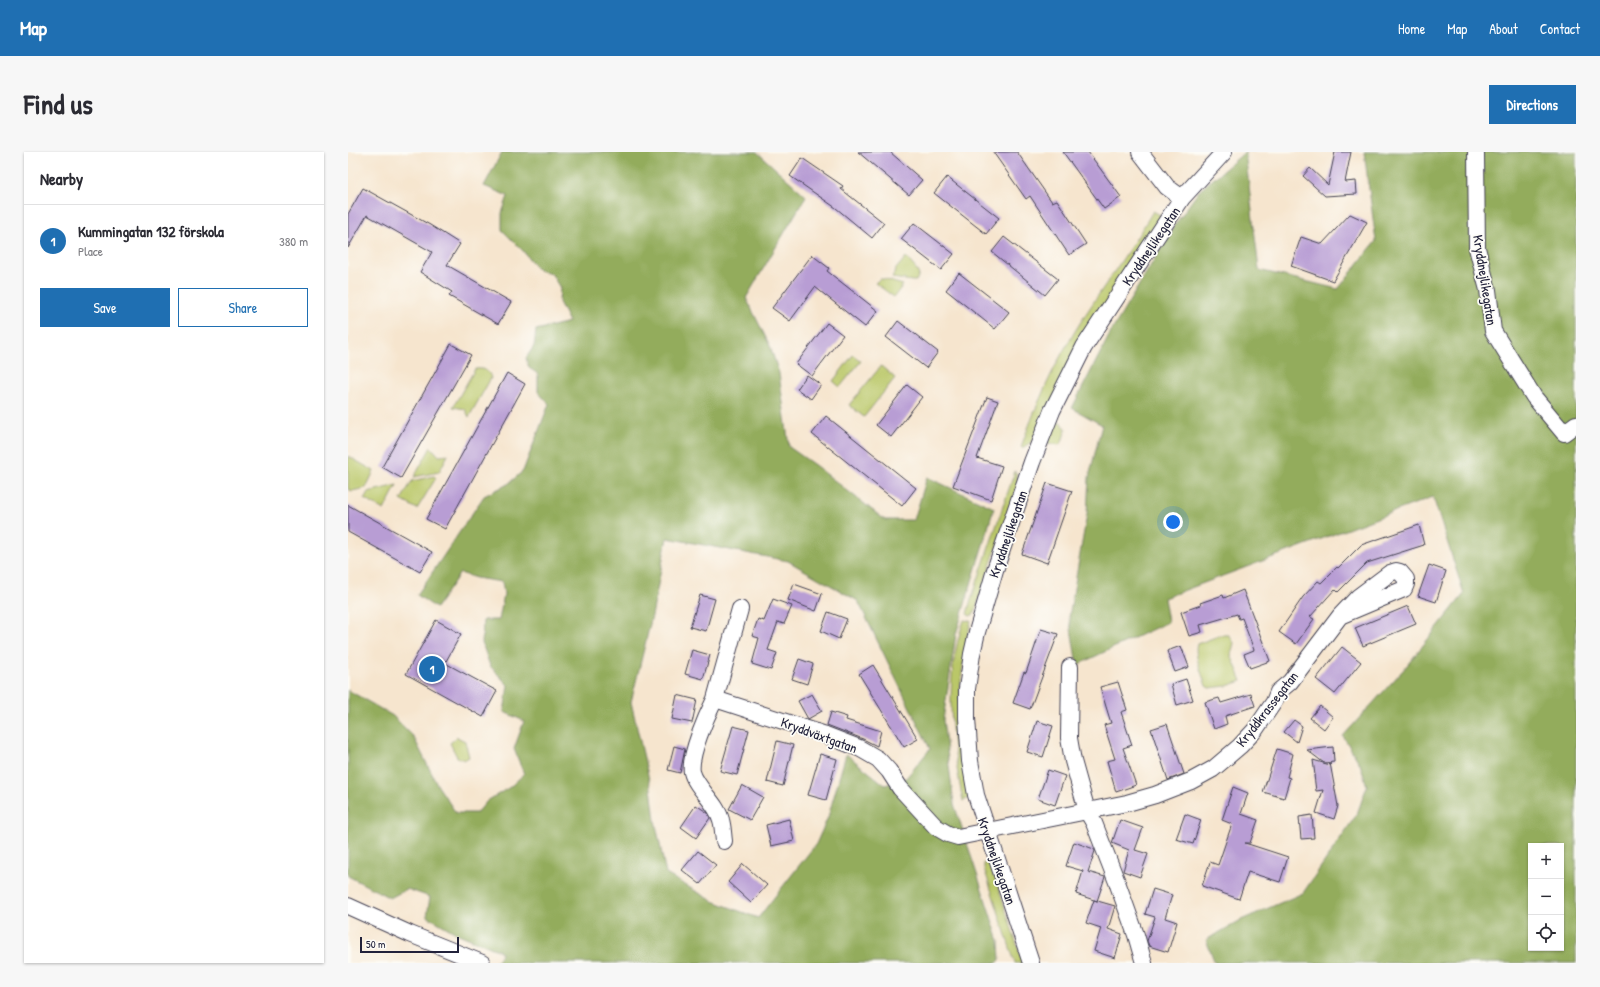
<!DOCTYPE html>
<meta charset="utf-8">
<style>
body{margin:0;font-family:"Patrick Hand",sans-serif;background:#f7f7f7;color:#2b2b33}
.controls{position:absolute;right:12px;bottom:12px;display:grid;overflow:hidden;border-radius:0px;box-shadow:0 1px 3px #0004}
.controls button{width:36px;height:36px;display:grid;place-items:center;padding:0;border:0;border-bottom:1px solid #e1e1e2;background:#fff;color:#2b2b33;font:20px sans-serif}
.scale{position:absolute;left:12px;bottom:10px;width:99px;box-sizing:border-box;padding-left:4px;border:2px solid #22223b;border-top:0;font-size:11px;line-height:14px;white-space:nowrap;color:#22223b;-webkit-text-stroke:3px #fdfcf7;paint-order:stroke}
.you{position:absolute;left:825px;top:370px;width:14px;height:14px;margin:-10px;border:3px solid #fff;border-radius:50%;background:#1a73e8;box-shadow:0 0 0 6px #1a73e833}
.badge{display:grid;place-items:center;width:26px;height:26px;border-radius:50%;background:#1f6fb2;color:#fff;font-size:13px;font-weight:700}
.pin{position:absolute;translate:-50% -50%;border:2px solid #fff;box-shadow:0 1px 4px #0006}
.list{margin:0;padding:0;list-style:none}
h2{display:flex;justify-content:space-between;align-items:center;height:52px;margin:0;padding:0 16px;font-size:17px}
h2 small{font-size:13px;font-weight:400;color:#7c7c81}
.list li{display:grid;grid-template-columns:26px 1fr auto;gap:12px;align-items:center;box-sizing:border-box;height:72px;padding:0 16px;border-top:1px solid #e1e1e2}
.list b{display:block;font-size:15px;white-space:nowrap}
.list p{margin:0;font-size:13px;white-space:nowrap;color:#7c7c81}
.list em{font-size:13px;font-style:normal;color:#7c7c81}
.actions{display:flex;gap:8px;padding:12px 16px}
.actions a{flex:1;padding:9px 0;border:1px solid #1f6fb2;border-radius:0px;text-align:center;font-size:14px;color:#1f6fb2}
.actions .main{background:#1f6fb2;color:#fff}
.icon{flex:none;width:22px;height:22px;fill:none;stroke:currentColor;stroke-width:2;stroke-linecap:round;stroke-linejoin:round}
.map{position:relative;flex:none;width:1228px;height:811px;overflow:hidden;border-radius:0px}
header{display:flex;align-items:center;gap:24px;box-sizing:border-box;height:56px;padding:0 20px;background:#1f6fb2;color:#fff}
header strong{font-size:19px}
nav{display:flex;gap:22px;margin-inline-start:auto;font-size:14px}
.intro{display:flex;align-items:center;justify-content:space-between;box-sizing:border-box;height:96px;padding:0 24px}
h1{margin:0;font-size:28px}
.button{padding:10px 18px;border-radius:0px;background:#1f6fb2;color:#fff;font-size:14px;font-weight:700}
main{display:flex;gap:24px;padding:0 24px}
aside{flex:1;background:#fff;border-radius:0px;box-shadow:0 1px 3px #0004}
.map>svg:first-child{display:block}
</style>
<header>
<strong>Map</strong>
<nav><a>Home</a><a>Map</a><a>About</a><a>Contact</a></nav>
</header>
<div class="intro"><h1>Find us</h1><a class="button">Directions</a></div>
<main>
<aside>
<h2>Nearby<small></small></h2>
<ul class="list">
<li><span class="badge">1</span><div><b>Kummingatan 132 förskola</b><p>Place</p></div><em>380 m</em></li>
</ul>
<div class="actions"><a class="main">Save</a><a>Share</a></div>
</aside>
<div class="map">
<svg width="1228" height="811" viewBox="0 0 1228 811">
<rect width="100%" height="100%" fill="#fdfcf7"/>
<filter id="ink" filterUnits="userSpaceOnUse"><feTurbulence type="fractalNoise" baseFrequency=".025" numOctaves="2"/><feDisplacementMap in="SourceGraphic" scale="8" xChannelSelector="R" yChannelSelector="G"/><feConvolveMatrix kernelMatrix="1 2 1 2 8 2 1 2 1" color-interpolation-filters="sRGB"/></filter>
<filter id="wash" filterUnits="userSpaceOnUse"><feTurbulence type="fractalNoise" baseFrequency=".012" numOctaves="4" result="noise"/><feDisplacementMap in="SourceGraphic" scale="16" xChannelSelector="R" yChannelSelector="G"/><feGaussianBlur stdDeviation="0.9" result="paint"/><feColorMatrix in="noise" values="0 0 0 0 0 0 0 0 0 0 0 0 0 0 0 0 0 1.4 0 .05"/><feComposite in="paint" operator="in"/></filter>
<g filter="url(#wash)">
<rect width="100%" height="100%" fill="#f6e5ce"/>
<path fill="#bac768" stroke="#6e7452" d="M 805,59 L 816,65 L 684,290 L 674,296 L 673,295 C 687,256 703,219 724,184 C 750,141 780,102 805,59 Z
M 558,105 L 568,117 L 571,123 L 568,129 L 564,129 L 544,126 L 548,117 Z
M 532,127 L 535,127 L 555,133 L 546,145 L 527,131 Z
M 505,203 L 513,209 L 492,235 L 485,229 Z
M 533,214 L 547,226 L 516,265 L 501,253 Z
M 127,217 C 135,216 141,218 143,226 L 121,265 L 117,257 L 105,255 Z
M 707,269 L 714,271 L 718,277 L 714,290 L 711,293 L 699,291 Z
M 83,295 L 91,304 L 100,303 L 91,320 L 66,325 Z
M 0,304 L 26,319 L 18,336 L 4,339 L 0,337 Z
M 667,319 L 671,329 L 626,462 L 622,464 L 619,462 L 621,454 Z
M 86,324 L 88,326 L 69,357 L 53,348 L 64,329 Z
M 49,333 L 36,358 L 16,347 L 20,340 Z
M 616,468 L 623,469 C 616,503 610,538 611,573 C 612,597 617,622 621,646 L 615,649 C 603,589 595,527 616,468 Z
M 873,483 L 881,483 L 886,491 L 883,503 L 894,529 L 879,534 L 861,536 L 858,534 C 855,525 845,501 849,492 Z
M 109,585 L 117,589 L 121,605 L 116,608 L 109,605 L 102,591 Z
M 642,710 L 675,811 L 667,811 L 636,716 L 636,711 Z"/>
<path fill="#93ac5c" stroke="#5a674c" fill-rule="evenodd" d="M 154,0 L 409,0 L 458,44 L 398,146 L 422,194 L 431,221 L 441,295 L 468,314 L 537,368 L 566,368 L 579,325 L 646,356 L 608,482 L 595,568 L 606,652 L 651,789 L 652,808 L 649,811 L 148,811 L 154,800 L 108,781 L 79,764 L 82,745 L 59,737 L 42,746 L 0,724 L 0,538 L 45,564 L 65,584 L 90,634 L 108,661 L 129,661 L 139,649 L 162,635 L 176,622 L 166,597 L 176,569 L 156,560 L 160,533 L 142,514 L 134,491 L 135,468 L 151,468 L 156,442 L 154,430 L 128,426 L 112,421 L 88,456 L 69,443 L 136,344 L 160,332 L 175,319 L 201,252 L 190,240 L 190,222 L 181,216 L 178,206 L 186,194 L 188,178 L 221,170 L 211,150 L 212,136 L 203,121 L 190,118 L 175,99 L 154,78 L 154,61 L 160,44 L 136,34 ZM 319,386 L 440,409 L 510,449 L 582,597 L 558,626 L 537,633 L 498,602 L 480,665 L 468,692 L 410,766 L 365,749 L 318,722 L 307,668 L 303,636 L 283,550 L 304,464 Z
M 897,0 L 911,118 L 990,137 L 1028,89 L 1016,0 L 1228,0 L 1228,811 L 867,811 L 858,788 L 893,768 L 955,741 L 1009,662 L 1019,634 L 1012,612 L 995,584 L 1056,517 L 1116,442 L 1085,345 L 816,446 L 820,470 L 729,513 L 721,465 L 739,362 L 741,325 L 754,273 L 724,256 L 763,180 L 828,71 L 851,39 ZM 1183,694 L 1213,694 L 1213,796 L 1183,796 Z"/>
<g id="blocks">
<path fill="#b89dd4" d="M 510,0 L 542,0 L 574,28 L 561,43 Z
M 645,0 L 669,0 L 704,50 L 709,48 L 738,92 L 721,103 L 682,44 L 678,47 Z
M 715,0 L 740,0 L 773,45 L 756,57 Z
M 987,0 L 1003,0 L 997,30 L 1008,29 L 1009,42 L 977,44 L 955,24 L 962,16 L 980,33 Z
M 454,6 L 495,34 L 493,37 L 536,71 L 524,86 L 488,56 L 442,24 Z
M 599,25 L 651,66 L 638,82 L 586,41 Z
M 15,36 L 82,73 L 112,92 L 99,113 L 163,150 L 150,172 L 101,144 L 104,140 L 72,120 L 84,100 L 19,63 L 0,96 L 0,62 Z
M 1002,62 L 1019,70 L 985,129 L 943,114 L 953,85 L 974,92 Z
M 566,71 L 606,102 L 593,118 L 553,87 Z
M 656,85 L 710,127 L 697,143 L 644,100 Z
M 464,103 L 481,116 L 479,119 L 530,159 L 517,175 L 467,135 L 442,169 L 424,156 Z
M 611,121 L 661,160 L 647,177 L 598,138 Z
M 550,169 L 590,200 L 578,216 L 538,185 Z
M 479,171 L 495,183 L 464,224 L 448,212 Z
M 103,192 L 123,203 L 53,326 L 34,315 Z
M 159,221 L 177,232 L 97,377 L 78,367 Z
M 459,223 L 473,233 L 463,247 L 449,237 Z
M 559,233 L 574,245 L 543,285 L 528,273 Z
M 639,245 L 650,249 L 629,306 L 654,314 L 643,348 L 605,334 Z
M 478,264 L 568,336 L 554,354 L 464,282 Z
M 699,331 L 724,339 L 699,411 L 674,402 Z
M 0,353 L 84,400 L 72,420 L 0,380 Z
M 1071,373 L 1076,393 L 1019,411 L 990,440 L 987,437 L 962,465 L 966,467 L 948,492 L 931,480 L 955,445 L 970,429 L 973,431 L 989,415 L 990,416 L 1013,393 Z
M 1081,413 L 1098,419 L 1088,450 L 1070,444 Z
M 446,432 L 474,442 L 468,459 L 440,448 Z
M 895,438 L 922,509 L 902,516 L 896,502 L 906,498 L 894,466 L 891,467 L 889,462 L 852,473 L 854,480 L 841,484 L 833,460 L 853,453 L 852,451 L 875,443 L 876,446 Z
M 352,443 L 367,447 L 358,479 L 342,475 Z
M 425,447 L 444,454 L 436,472 L 430,470 L 420,498 L 429,501 L 423,518 L 404,512 L 411,486 L 404,484 L 410,467 L 416,469 Z
M 1060,454 L 1068,472 L 1015,494 L 1007,476 Z
M 480,460 L 499,467 L 491,487 L 473,479 Z
M 88,468 L 113,482 L 97,511 L 149,539 L 135,565 L 58,522 Z
M 693,477 L 710,482 L 682,557 L 665,551 L 676,520 L 678,521 Z
M 833,494 L 841,515 L 827,520 L 819,499 Z
M 994,495 L 1013,510 L 987,542 L 968,527 Z
M 344,498 L 362,503 L 355,527 L 337,522 Z
M 451,507 L 465,512 L 459,532 L 444,527 Z
M 525,513 L 570,587 L 556,595 L 511,522 Z
M 838,527 L 845,548 L 829,553 L 823,532 Z
M 770,530 L 779,558 L 773,560 L 784,593 L 775,596 L 788,633 L 768,640 L 759,609 L 767,607 L 756,573 L 763,571 L 752,535 Z
M 464,542 L 474,559 L 460,567 L 450,549 Z
M 903,542 L 907,554 L 877,564 L 879,572 L 866,577 L 857,550 L 871,546 L 873,551 Z
M 329,543 L 349,548 L 344,571 L 324,567 Z
M 972,554 L 985,565 L 976,577 L 962,566 Z
M 483,560 L 499,565 L 498,568 L 533,579 L 529,594 L 515,587 L 479,573 Z
M 946,568 L 954,574 L 949,590 L 936,580 Z
M 689,569 L 705,574 L 695,605 L 679,600 Z
M 819,572 L 836,622 L 820,628 L 803,577 Z
M 385,574 L 401,578 L 389,623 L 372,619 Z
M 429,589 L 445,593 L 435,634 L 419,630 Z
M 326,594 L 337,597 L 332,621 L 320,618 Z
M 985,595 L 986,610 L 976,611 L 959,598 Z
M 929,597 L 945,602 L 939,625 L 942,626 L 936,646 L 915,640 Z
M 472,602 L 489,607 L 478,648 L 460,643 Z
M 965,608 L 982,613 L 982,611 L 990,654 L 986,667 L 968,661 L 975,638 L 968,639 L 966,623 L 967,623 Z
M 700,618 L 717,624 L 707,653 L 690,647 Z
M 394,633 L 415,645 L 402,668 L 381,657 Z
M 885,635 L 900,641 L 893,662 L 910,668 L 902,691 L 897,691 L 940,705 L 932,730 L 900,720 L 891,747 L 854,734 L 862,710 L 870,713 L 884,672 L 874,668 Z
M 348,653 L 360,661 L 362,666 L 348,686 L 333,675 Z
M 837,662 L 853,668 L 845,692 L 828,687 Z
M 964,663 L 966,686 L 953,687 L 951,665 Z
M 441,667 L 446,689 L 423,694 L 418,673 Z
M 772,668 L 795,676 L 787,698 L 800,702 L 792,725 L 775,719 L 781,698 L 764,691 Z
M 726,690 L 746,697 L 747,699 L 740,720 L 757,725 L 749,749 L 728,742 L 735,719 L 718,714 Z
M 350,699 L 368,713 L 352,732 L 334,718 Z
M 395,712 L 419,733 L 403,751 L 380,730 Z
M 805,737 L 824,743 L 817,766 L 829,770 L 820,800 L 801,794 L 799,789 L 807,765 L 797,762 Z
M 746,748 L 767,754 L 760,777 L 774,782 L 767,806 L 746,799 L 753,776 L 738,771 Z"/>
</g>
</g>
<g filter="url(#ink)">
<use href="#blocks" fill-opacity="0" stroke="#423f51" stroke-width="1"/>
<g fill="none" stroke-linecap="round" stroke-linejoin="round">
<defs>
<path id="minor" d="M 792,0 L 819,35 L 834,46
M 1128,0 L 1129,96 L 1140,138 L 1145,179 L 1186,245 L 1216,281 L 1228,272
M 722,515 L 721,586 L 725,609 L 739,659 L 746,671 L 769,730 L 788,783 L 796,811
M 367,547 L 392,457
M 376,689 C 375,682 375,674 373,668 C 369,651 348,636 344,620 C 341,603 359,563 367,547 L 475,582 L 511,596 L 530,607 L 541,619 L 552,636 L 588,675 L 600,682 L 610,685 L 779,651 L 807,643 L 843,629 L 865,617 L 892,594 L 907,578 L 926,550 L 930,540 L 942,530 L 992,464 L 1056,437 L 1058,432 L 1058,427 L 1052,420 L 1048,419 L 1042,421 L 1010,445 L 992,464
M 0,754 L 62,782 L 134,811
M 683,811 L 628,643 L 622,609 L 619,566 L 619,537 L 624,502 L 629,480 L 647,418 L 684,310 L 704,259 L 736,195 L 834,46 L 876,0"/>
</defs>
<use href="#minor" stroke="#423f51" stroke-width="18"/>
<use href="#minor" stroke="#fff" stroke-width="16"/>
</g>
</g>
<g text-anchor="middle" stroke-width="3.5" stroke-linejoin="round" paint-order="stroke">
<g font-size="14" fill="#22223b" stroke="#fdfcf7">
<text transform="translate(803 94) rotate(-56)" y="5">Kryddnejlikegatan</text>
<text transform="translate(1137 128) rotate(81)" y="5">Kryddnejlikegatan</text>
<text transform="translate(660 382) rotate(-71)" y="5">Kryddnejlikegatan</text>
<text transform="translate(919 557) rotate(-52)" y="5">Kryddkrassegatan</text>
<text transform="translate(471 583) rotate(20)" y="5">Kryddväxtgatan</text>
<text transform="translate(649 709) rotate(71)" y="5">Kryddnejlikegatan</text>
</g>
</g>
</svg>
<div class="controls">
<button>+</button>
<button>−</button>
<button><svg class="icon" aria-label="locate" viewBox="0 0 24 24"><circle cx="12" cy="12" r="6"/><path d="M12 2v4M12 18v4M2 12h4M18 12h4"/></svg></button>
</div>
<div class="scale">50 m</div>
<div class="you"></div>
<div class="pin badge" style="left:84px;top:517px">1</div>
</div>
</main>
